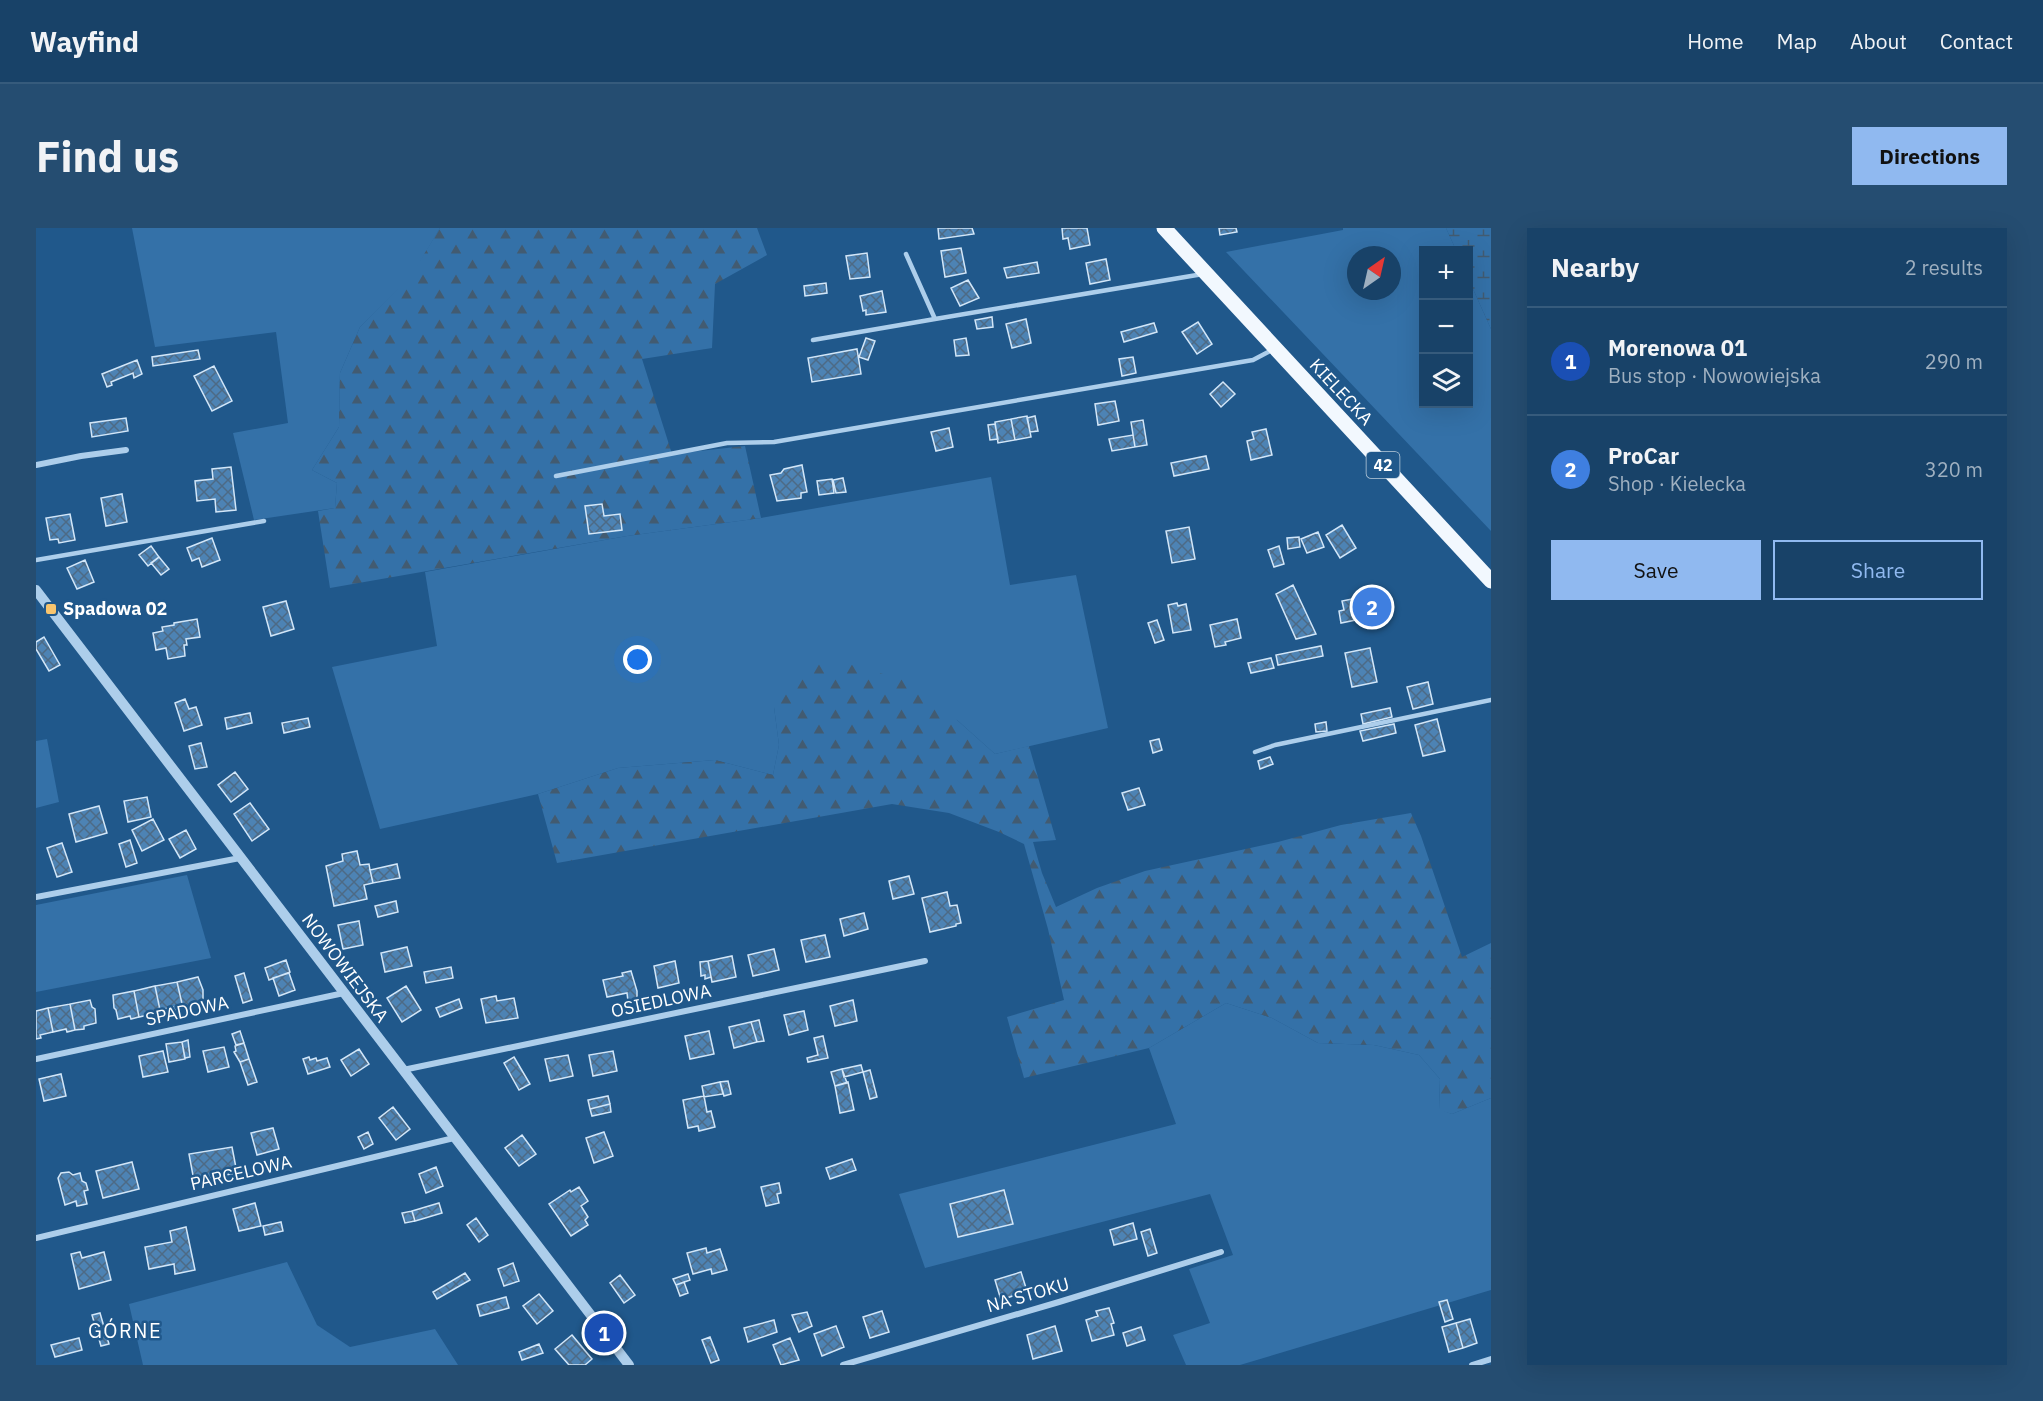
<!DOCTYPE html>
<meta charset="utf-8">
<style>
body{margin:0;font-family:"IBM Plex Sans",sans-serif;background:#254d71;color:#f1f3f6}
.controls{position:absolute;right:18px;top:18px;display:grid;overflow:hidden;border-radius:0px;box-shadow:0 6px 24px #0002}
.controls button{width:54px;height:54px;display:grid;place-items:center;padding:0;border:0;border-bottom:2px solid #365b7c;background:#184268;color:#f1f3f6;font:30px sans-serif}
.compass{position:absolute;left:1311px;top:18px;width:54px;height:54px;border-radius:50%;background:#184268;box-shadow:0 6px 24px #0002;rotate:34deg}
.you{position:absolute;left:602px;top:432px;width:21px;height:21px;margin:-15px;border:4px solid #fff;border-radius:50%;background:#1a73e8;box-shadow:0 0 0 9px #1a73e833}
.badge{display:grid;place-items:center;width:39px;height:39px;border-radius:50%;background:#90b9f0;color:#fff;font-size:20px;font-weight:700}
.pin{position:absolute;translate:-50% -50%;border:3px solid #fff;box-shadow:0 2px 6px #0006}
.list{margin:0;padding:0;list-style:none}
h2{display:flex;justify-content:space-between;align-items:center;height:78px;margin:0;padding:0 24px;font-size:26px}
h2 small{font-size:20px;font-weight:400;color:#9fb0c0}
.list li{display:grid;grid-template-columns:39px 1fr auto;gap:18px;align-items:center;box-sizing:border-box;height:108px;padding:0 24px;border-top:2px solid #365b7c}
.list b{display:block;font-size:22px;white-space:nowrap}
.list p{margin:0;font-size:20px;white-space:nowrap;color:#9fb0c0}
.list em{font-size:20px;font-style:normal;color:#9fb0c0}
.actions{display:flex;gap:12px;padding:18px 24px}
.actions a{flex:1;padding:14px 0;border:2px solid #90b9f0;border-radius:0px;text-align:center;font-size:21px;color:#90b9f0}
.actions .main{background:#90b9f0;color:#111}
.icon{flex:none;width:33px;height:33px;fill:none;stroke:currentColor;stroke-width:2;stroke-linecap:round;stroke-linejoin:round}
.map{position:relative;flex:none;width:1455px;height:1137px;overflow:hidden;border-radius:0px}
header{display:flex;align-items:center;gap:36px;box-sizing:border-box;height:84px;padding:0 30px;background:#184268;border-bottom:2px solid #365b7c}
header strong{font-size:28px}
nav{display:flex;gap:33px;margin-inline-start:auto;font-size:21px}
.intro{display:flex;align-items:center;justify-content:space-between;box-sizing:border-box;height:144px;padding:0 36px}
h1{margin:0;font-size:42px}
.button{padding:15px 27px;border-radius:0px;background:#90b9f0;color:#111;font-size:21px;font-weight:700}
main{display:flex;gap:36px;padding:0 36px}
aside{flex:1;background:#184268;border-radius:0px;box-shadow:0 6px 24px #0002}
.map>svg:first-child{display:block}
</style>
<header>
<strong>Wayfind</strong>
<nav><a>Home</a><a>Map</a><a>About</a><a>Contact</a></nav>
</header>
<div class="intro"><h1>Find us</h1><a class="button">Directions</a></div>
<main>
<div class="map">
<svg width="1455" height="1137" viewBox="0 0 1455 1137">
<defs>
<pattern id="forest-firs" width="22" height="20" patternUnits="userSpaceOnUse" patternTransform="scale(1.5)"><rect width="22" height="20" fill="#3471a8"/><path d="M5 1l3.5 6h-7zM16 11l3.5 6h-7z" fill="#425b71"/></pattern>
<pattern id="wetland-marsh" width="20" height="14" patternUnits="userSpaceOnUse" patternTransform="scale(1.5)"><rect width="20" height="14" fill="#3471a8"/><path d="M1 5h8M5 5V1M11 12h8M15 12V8" fill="none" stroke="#425b71"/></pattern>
<pattern id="building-cross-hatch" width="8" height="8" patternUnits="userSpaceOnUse" patternTransform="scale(1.5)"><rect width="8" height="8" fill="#4d83b4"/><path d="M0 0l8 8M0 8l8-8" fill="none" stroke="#4d6a85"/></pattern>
</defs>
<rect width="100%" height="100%" fill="#20588b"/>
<path fill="#3471a8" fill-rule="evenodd" d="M 96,0 L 404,0 L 377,46 L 324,99 L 304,145 L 303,199 L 276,242 L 301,255 L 299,280 L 218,292 L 197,205 L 252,195 L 240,104 L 119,119 Z
M 1307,0 L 1410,0 L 1420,22 L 1388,22 L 1388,176 L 1432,176 L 1433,52 L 1455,101 L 1455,303 L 1190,24 L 1307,2 ZM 1320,27 L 1356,27 L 1356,63 L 1320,63 Z
M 955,249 L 974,357 L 1040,347 L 1072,500 L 959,526 L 921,492 L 738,479 L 743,517 L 737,547 L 679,532 L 582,540 L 502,566 L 344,601 L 296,439 L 401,418 L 389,344 L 591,308 L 725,290 Z
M 11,511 L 23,574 L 0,580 L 0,513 Z
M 151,647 L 175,730 L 0,764 L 0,677 Z
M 1190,775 L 1236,790 L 1282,815 L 1338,817 L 1383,827 L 1404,851 L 1403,881 L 1416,886 L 1455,870 L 1455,1062 L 1204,1137 L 1150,1137 L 1137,1107 L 1174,1095 L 1153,1041 L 1197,1027 L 1174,966 L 889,1040 L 863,966 L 1140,896 L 1113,820 Z
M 251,1034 L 281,1097 L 314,1119 L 399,1101 L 422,1137 L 107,1137 L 93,1076 Z"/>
<path fill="url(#forest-firs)" d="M 404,0 L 721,0 L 731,27 L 679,56 L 676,120 L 606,131 L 636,226 L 709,218 L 725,290 L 591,308 L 294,360 L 282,283 L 299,280 L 301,255 L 276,242 L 303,199 L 304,145 L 324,99 L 376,46 Z
M 769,433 L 809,435 L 868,452 L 921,492 L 959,526 L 993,518 L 1020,612 L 997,614 L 1006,645 L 1020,679 L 1061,660 L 1109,643 L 1242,614 L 1305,597 L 1375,585 L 1385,608 L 1426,729 L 1455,715 L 1455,870 L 1416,886 L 1403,882 L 1404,851 L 1383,827 L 1338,817 L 1282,815 L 1236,790 L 1190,775 L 1113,820 L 988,850 L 971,789 L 1028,772 L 1012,701 L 988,616 L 963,604 L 913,585 L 856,576 L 521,635 L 502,566 L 582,540 L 679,532 L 737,547 L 743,517 L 738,479 Z"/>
<path fill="url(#wetland-marsh)" d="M 1410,0 L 1455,0 L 1455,101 L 1433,52 L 1432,22 L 1420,22 Z"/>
<path fill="url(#building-cross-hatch)" stroke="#d2e6f8" stroke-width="1.5" d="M 902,0 L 936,0 L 938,6 L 903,11 Z
M 1026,0 L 1051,0 L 1054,17 L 1034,21 L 1032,10 L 1027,11 Z
M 1183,0 L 1200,0 L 1201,4 L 1184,7 Z
M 925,20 L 930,45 L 909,49 L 905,23 Z
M 831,25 L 834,49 L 814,51 L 810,28 Z
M 1070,31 L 1074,52 L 1054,56 L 1050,35 Z
M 1001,34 L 1003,45 L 971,50 L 968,40 Z
M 932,52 L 943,70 L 924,78 L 915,60 Z
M 790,55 L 791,65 L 769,68 L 768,58 Z
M 846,63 L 850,84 L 830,87 L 830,82 L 827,83 L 824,68 Z
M 956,89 L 957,99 L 941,101 L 939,92 Z
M 990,91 L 995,115 L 976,120 L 970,96 Z
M 1162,94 L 1176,116 L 1161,126 L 1146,104 Z
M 1118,95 L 1121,104 L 1088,114 L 1085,104 Z
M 830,110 L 839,113 L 832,132 L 823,129 Z
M 930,110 L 933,127 L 920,128 L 918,112 Z
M 821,121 L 825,146 L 776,154 L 772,130 Z
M 162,122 L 164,131 L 117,138 L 116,129 Z
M 1097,129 L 1100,145 L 1086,148 L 1083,131 Z
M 101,132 L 106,146 L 98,150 L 97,145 L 75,154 L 76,157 L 71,159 L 66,146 Z
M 178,138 L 196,173 L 176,183 L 158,148 Z
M 1187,154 L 1199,166 L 1185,179 L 1174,166 Z
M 1079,173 L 1083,193 L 1062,197 L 1059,176 Z
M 991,188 L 995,209 L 979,212 L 975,191 Z
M 999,188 L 1002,203 L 994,204 L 991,190 Z
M 90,190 L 92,203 L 56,209 L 54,195 Z
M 975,191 L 979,212 L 962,215 L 959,194 Z
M 1107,192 L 1111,217 L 1099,219 L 1095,194 Z
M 959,196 L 962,211 L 954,212 L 952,197 Z
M 913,200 L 917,219 L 900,223 L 895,204 Z
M 1230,201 L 1236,227 L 1215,232 L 1211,213 L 1218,211 L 1216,204 Z
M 1097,207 L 1099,219 L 1076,223 L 1073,211 Z
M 1170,228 L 1173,241 L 1138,248 L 1135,235 Z
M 766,237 L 771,264 L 765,265 L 765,270 L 741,273 L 734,247 L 745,245 L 748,241 Z
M 195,239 L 200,282 L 180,284 L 179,271 L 161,273 L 159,253 L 177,251 L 176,241 Z
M 807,250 L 810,264 L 800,265 L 797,252 Z
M 796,251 L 798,265 L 783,267 L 781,253 Z
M 86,266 L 91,294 L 70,298 L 65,270 Z
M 566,276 L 568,288 L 584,286 L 586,302 L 553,306 L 549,278 Z
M 34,286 L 39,312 L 23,315 L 22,311 L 14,312 L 10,290 Z
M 1306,297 L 1320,320 L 1304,330 L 1290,307 Z
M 1153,299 L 1159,331 L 1136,335 L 1130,303 Z
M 1282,304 L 1288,319 L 1271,325 L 1265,311 Z
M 1263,309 L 1264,319 L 1252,321 L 1251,310 Z
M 176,310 L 184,332 L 166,339 L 163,330 L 156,333 L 151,320 Z
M 115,318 L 123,329 L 112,338 L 103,327 Z
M 1243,318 L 1248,336 L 1238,339 L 1232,322 Z
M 123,329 L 133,341 L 125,347 L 115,335 Z
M 49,332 L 58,354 L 41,361 L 31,340 Z
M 1257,357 L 1280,406 L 1260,411 L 1240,366 Z
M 1342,366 L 1346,387 L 1330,390 L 1326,369 Z
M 1326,369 L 1330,390 L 1305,395 L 1303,383 L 1308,382 L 1306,373 Z
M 250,373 L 258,401 L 235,408 L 227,379 Z
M 1141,375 L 1142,378 L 1150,376 L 1155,402 L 1137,405 L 1132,377 Z
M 161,391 L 164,409 L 150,411 L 151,417 L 148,417 L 149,428 L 132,431 L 130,420 L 120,422 L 117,405 L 127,403 L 126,399 L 138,397 L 138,395 Z
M 1201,391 L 1205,410 L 1189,414 L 1190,417 L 1179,419 L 1174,397 Z
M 1121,392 L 1128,412 L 1119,415 L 1112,395 Z
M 8,409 L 24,437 L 13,443 L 0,421 L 0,414 Z
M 1285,418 L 1287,428 L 1242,437 L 1240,427 Z
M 1334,420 L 1341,454 L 1316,459 L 1309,425 Z
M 1235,430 L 1238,440 L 1215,445 L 1212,435 Z
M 1392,454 L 1397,476 L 1377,481 L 1371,459 Z
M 149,471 L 153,481 L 160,479 L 166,497 L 148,503 L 139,475 Z
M 1354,480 L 1356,489 L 1327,496 L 1325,486 Z
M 214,485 L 216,495 L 191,501 L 189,490 Z
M 272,490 L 274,499 L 248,505 L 246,495 Z
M 1401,491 L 1409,523 L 1387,528 L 1379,497 Z
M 1290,494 L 1291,503 L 1280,504 L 1279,496 Z
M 1358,496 L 1360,505 L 1327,513 L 1324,503 Z
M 1123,511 L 1126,522 L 1117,525 L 1114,513 Z
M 165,515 L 171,539 L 159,541 L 153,518 Z
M 1234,529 L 1237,536 L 1224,541 L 1222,533 Z
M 199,544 L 212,561 L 195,574 L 182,557 Z
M 1103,560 L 1109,577 L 1092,582 L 1086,565 Z
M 111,569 L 115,589 L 92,594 L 88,573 Z
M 214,575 L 233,601 L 216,613 L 198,586 Z
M 63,578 L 71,605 L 40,614 L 33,586 Z
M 117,591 L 128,612 L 106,623 L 96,602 Z
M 150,602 L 160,621 L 144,630 L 133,611 Z
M 94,612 L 101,635 L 90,639 L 83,616 Z
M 26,615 L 36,644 L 21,649 L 11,620 Z
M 321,623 L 324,637 L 333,636 L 334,642 L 337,655 L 328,657 L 331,671 L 298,678 L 290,638 L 307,633 L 306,626 Z
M 361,636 L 364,650 L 337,655 L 334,642 Z
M 873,648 L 878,666 L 857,671 L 853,653 Z
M 911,664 L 914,678 L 921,677 L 925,695 L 920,696 L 920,698 L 894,704 L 886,670 Z
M 360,673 L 362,684 L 342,689 L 339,678 Z
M 828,685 L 832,701 L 808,708 L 804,691 Z
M 323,693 L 327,717 L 307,721 L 302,697 Z
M 789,707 L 794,729 L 770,734 L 765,712 Z
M 371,719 L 376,738 L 349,744 L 345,725 Z
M 738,721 L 743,742 L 717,748 L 712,727 Z
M 696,728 L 700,749 L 676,754 L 672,733 Z
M 250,732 L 254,744 L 233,752 L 229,740 Z
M 639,733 L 643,755 L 622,760 L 618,738 Z
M 672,733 L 675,749 L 669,751 L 669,747 L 665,748 L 664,734 Z
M 415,739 L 417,750 L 390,755 L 388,744 Z
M 595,743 L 601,763 L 601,771 L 592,773 L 591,765 L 571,769 L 567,752 L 587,748 L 586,745 Z
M 208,745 L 216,772 L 207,775 L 199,748 Z
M 253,745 L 259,762 L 243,768 L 237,750 Z
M 162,749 L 167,762 L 167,773 L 155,775 L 156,778 L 147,780 L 141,754 Z
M 141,754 L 147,780 L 138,782 L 137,779 L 124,782 L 119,758 Z
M 119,758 L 124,782 L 112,784 L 112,787 L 103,789 L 98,763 Z
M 370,758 L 385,782 L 366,794 L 351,770 Z
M 98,763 L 103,789 L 95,791 L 94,788 L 82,791 L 80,782 L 78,780 L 77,767 Z
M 460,768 L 461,773 L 478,770 L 482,790 L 450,795 L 445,771 Z
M 423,771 L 426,780 L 404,789 L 400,780 Z
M 54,772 L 56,779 L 59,781 L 60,795 L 48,798 L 48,801 L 39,802 L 34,776 Z
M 817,772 L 821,793 L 799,798 L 794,778 Z
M 34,776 L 39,802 L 31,804 L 30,801 L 17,804 L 12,780 Z
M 12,780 L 17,804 L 4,807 L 5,810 L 0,811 L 0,783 Z
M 768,783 L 772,802 L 753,807 L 748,787 Z
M 723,792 L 728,813 L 721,814 L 715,794 Z
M 715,794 L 721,814 L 698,820 L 693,799 Z
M 204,803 L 208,815 L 200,817 L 196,806 Z
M 673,803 L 678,826 L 654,831 L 649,808 Z
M 787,808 L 792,830 L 772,834 L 771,830 L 782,827 L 778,810 Z
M 152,812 L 154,829 L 149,830 L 146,814 Z
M 146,814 L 149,831 L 133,834 L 130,816 Z
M 208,815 L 213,831 L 204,834 L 198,824 L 200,823 L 199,818 Z
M 188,819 L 193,839 L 172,844 L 167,823 Z
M 323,821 L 333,836 L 315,848 L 305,832 Z
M 127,823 L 132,844 L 107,849 L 103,828 Z
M 577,823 L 581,843 L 557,848 L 553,827 Z
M 532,827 L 537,848 L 514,853 L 509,831 Z
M 273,829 L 274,832 L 280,830 L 281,833 L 291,830 L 294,839 L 272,846 L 267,831 Z
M 478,829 L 494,856 L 483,862 L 468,835 Z
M 213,831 L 221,854 L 212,857 L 204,834 Z
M 825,837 L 827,844 L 808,849 L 806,841 Z
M 806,841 L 811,855 L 799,858 L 795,844 Z
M 834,842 L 841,869 L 834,871 L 827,844 Z
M 25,846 L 30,868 L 8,873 L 3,851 Z
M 692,853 L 695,866 L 688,868 L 684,854 Z
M 684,854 L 687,866 L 668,869 L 666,858 Z
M 812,854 L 818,882 L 804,885 L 799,858 Z
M 572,868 L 574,876 L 554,881 L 552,872 Z
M 668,868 L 671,884 L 675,883 L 679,899 L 663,903 L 662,898 L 652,900 L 647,872 Z
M 574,876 L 575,884 L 556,888 L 554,881 Z
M 357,879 L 374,901 L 360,912 L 343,890 Z
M 237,900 L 243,921 L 221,927 L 215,905 Z
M 332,904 L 337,916 L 328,921 L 322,909 Z
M 568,904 L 577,928 L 558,935 L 550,910 Z
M 486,907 L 500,926 L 483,938 L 469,920 Z
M 196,919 L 201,945 L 158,953 L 153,926 Z
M 816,931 L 820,942 L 794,951 L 790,940 Z
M 96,934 L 103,961 L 67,970 L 60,943 Z
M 400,939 L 407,958 L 390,965 L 383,946 Z
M 33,944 L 37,947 L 44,945 L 46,953 L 50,955 L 52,962 L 48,963 L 51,976 L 41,978 L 40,973 L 29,977 L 22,950 L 25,945 Z
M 743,955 L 745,965 L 741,966 L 743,975 L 730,978 L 725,959 Z
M 543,959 L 552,973 L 545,978 L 552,989 L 549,992 L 552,997 L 535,1008 L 513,976 L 534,962 L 535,964 Z
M 968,962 L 977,996 L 922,1009 L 914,976 Z
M 219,975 L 225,998 L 203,1003 L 197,981 Z
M 403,975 L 406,985 L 379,993 L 376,983 Z
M 376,983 L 379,993 L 369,995 L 366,985 Z
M 440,990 L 452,1007 L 443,1014 L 431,997 Z
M 245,994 L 247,1003 L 229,1007 L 227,998 Z
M 1097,995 L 1101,1011 L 1078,1017 L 1074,1002 Z
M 150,999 L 159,1042 L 139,1046 L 138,1036 L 113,1041 L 109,1019 L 136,1014 L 134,1003 Z
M 1114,1001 L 1121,1025 L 1112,1028 L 1105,1004 Z
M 670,1020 L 671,1025 L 684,1021 L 691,1042 L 676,1046 L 675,1041 L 657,1046 L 651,1025 Z
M 44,1024 L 46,1030 L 68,1024 L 75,1052 L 43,1061 L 35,1026 Z
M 477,1035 L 483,1053 L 468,1058 L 462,1041 Z
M 985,1044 L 991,1063 L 965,1072 L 959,1052 Z
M 429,1045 L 434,1052 L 401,1071 L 397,1064 Z
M 652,1046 L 654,1052 L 640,1057 L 637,1051 Z
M 584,1047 L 599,1067 L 588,1075 L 574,1055 Z
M 648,1054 L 652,1065 L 644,1068 L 640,1057 Z
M 503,1066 L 517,1083 L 501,1096 L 487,1078 Z
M 470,1069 L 473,1080 L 444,1088 L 441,1077 Z
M 1411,1072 L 1417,1091 L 1409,1094 L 1403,1074 Z
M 1073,1080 L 1078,1095 L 1075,1096 L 1078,1107 L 1056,1113 L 1050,1092 L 1062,1088 L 1060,1083 Z
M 846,1083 L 853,1104 L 834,1110 L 827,1089 Z
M 771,1084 L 776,1098 L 763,1104 L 756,1087 Z
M 64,1085 L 73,1116 L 65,1118 L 56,1087 Z
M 1434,1091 L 1441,1115 L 1427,1120 L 1420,1095 Z
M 738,1092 L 741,1104 L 712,1114 L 708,1100 Z
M 1420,1095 L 1427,1120 L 1413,1124 L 1406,1099 Z
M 800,1098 L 808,1119 L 786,1128 L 778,1106 Z
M 1019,1098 L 1026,1123 L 997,1131 L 991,1107 Z
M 1105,1099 L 1109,1112 L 1091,1118 L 1087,1105 Z
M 536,1107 L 556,1131 L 549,1137 L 533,1137 L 519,1121 Z
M 674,1109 L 683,1132 L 675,1135 L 666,1112 Z
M 43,1110 L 46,1122 L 19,1129 L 15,1117 Z
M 754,1110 L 763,1132 L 745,1137 L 737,1117 Z
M 503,1116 L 507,1125 L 486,1132 L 483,1124 Z"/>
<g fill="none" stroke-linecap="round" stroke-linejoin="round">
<path stroke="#adceeb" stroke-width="4.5" d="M 870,26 L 899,91 L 1167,46
M 777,112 L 899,91
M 520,248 L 691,215 L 738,214 L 1217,132 L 1236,122
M 0,332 L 228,293
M 1219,524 L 1239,517 L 1455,472"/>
<path stroke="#adceeb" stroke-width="6" d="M 0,237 L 45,228 L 90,222
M 0,669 L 204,630
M 0,831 L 308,765
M 367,842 L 889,733
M 0,1010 L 418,910
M 807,1137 L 1023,1074 L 1185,1024
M 1436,1137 L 1455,1131"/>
<path stroke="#adceeb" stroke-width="10" d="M 0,362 L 593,1137"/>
<path stroke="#f2f8fe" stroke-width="15" d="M 1128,0 L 1455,353"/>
</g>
<rect fill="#f8c56e" stroke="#20588b" stroke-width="2" x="9" y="375" width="12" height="12" rx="3"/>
<g text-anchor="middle" stroke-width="5" stroke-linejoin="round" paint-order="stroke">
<rect fill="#20588b" stroke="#bccddc" stroke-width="1.5" x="1330.5" y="224" width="33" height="26" rx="4.5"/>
<g font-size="16" font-weight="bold" fill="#fff">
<text x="1347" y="243">42</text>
</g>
<g font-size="18" fill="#fff" stroke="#20588b">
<text transform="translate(1305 164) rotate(47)" y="6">KIELECKA</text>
<text transform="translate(309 740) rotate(53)" y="6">NOWOWIEJSKA</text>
<text transform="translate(625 773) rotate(-12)" y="6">OSIEDLOWA</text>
<text transform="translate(151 783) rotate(-12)" y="6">SPADOWA</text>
<text transform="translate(205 945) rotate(-13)" y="6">PARCELOWA</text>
<text transform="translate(992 1067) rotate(-16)" y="6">NA STOKU</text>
</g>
<g font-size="18" font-weight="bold" fill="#fff" stroke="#20588b" text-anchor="start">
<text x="27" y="387">Spadowa 02</text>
</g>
<g font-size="20" letter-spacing="1.5" fill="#fff" stroke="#20588b">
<text x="89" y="1110">GÓRNE</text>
</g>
</g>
</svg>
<div class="controls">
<button>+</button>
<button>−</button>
<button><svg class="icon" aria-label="layers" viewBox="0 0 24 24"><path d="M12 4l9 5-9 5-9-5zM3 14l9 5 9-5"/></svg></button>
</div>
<svg class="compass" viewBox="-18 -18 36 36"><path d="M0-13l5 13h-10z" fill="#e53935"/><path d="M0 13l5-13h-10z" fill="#9fb0c0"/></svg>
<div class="you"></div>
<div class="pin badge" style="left:568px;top:1105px;background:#1a4fb4">1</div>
<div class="pin badge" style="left:1336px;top:379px;background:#3f7fe0">2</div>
</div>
<aside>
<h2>Nearby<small>2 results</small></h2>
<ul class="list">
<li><span class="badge" style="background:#1a4fb4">1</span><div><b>Morenowa 01</b><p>Bus stop · Nowowiejska</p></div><em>290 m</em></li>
<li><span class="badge" style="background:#3f7fe0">2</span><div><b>ProCar</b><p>Shop · Kielecka</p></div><em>320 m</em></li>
</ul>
<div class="actions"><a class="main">Save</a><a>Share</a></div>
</aside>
</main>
